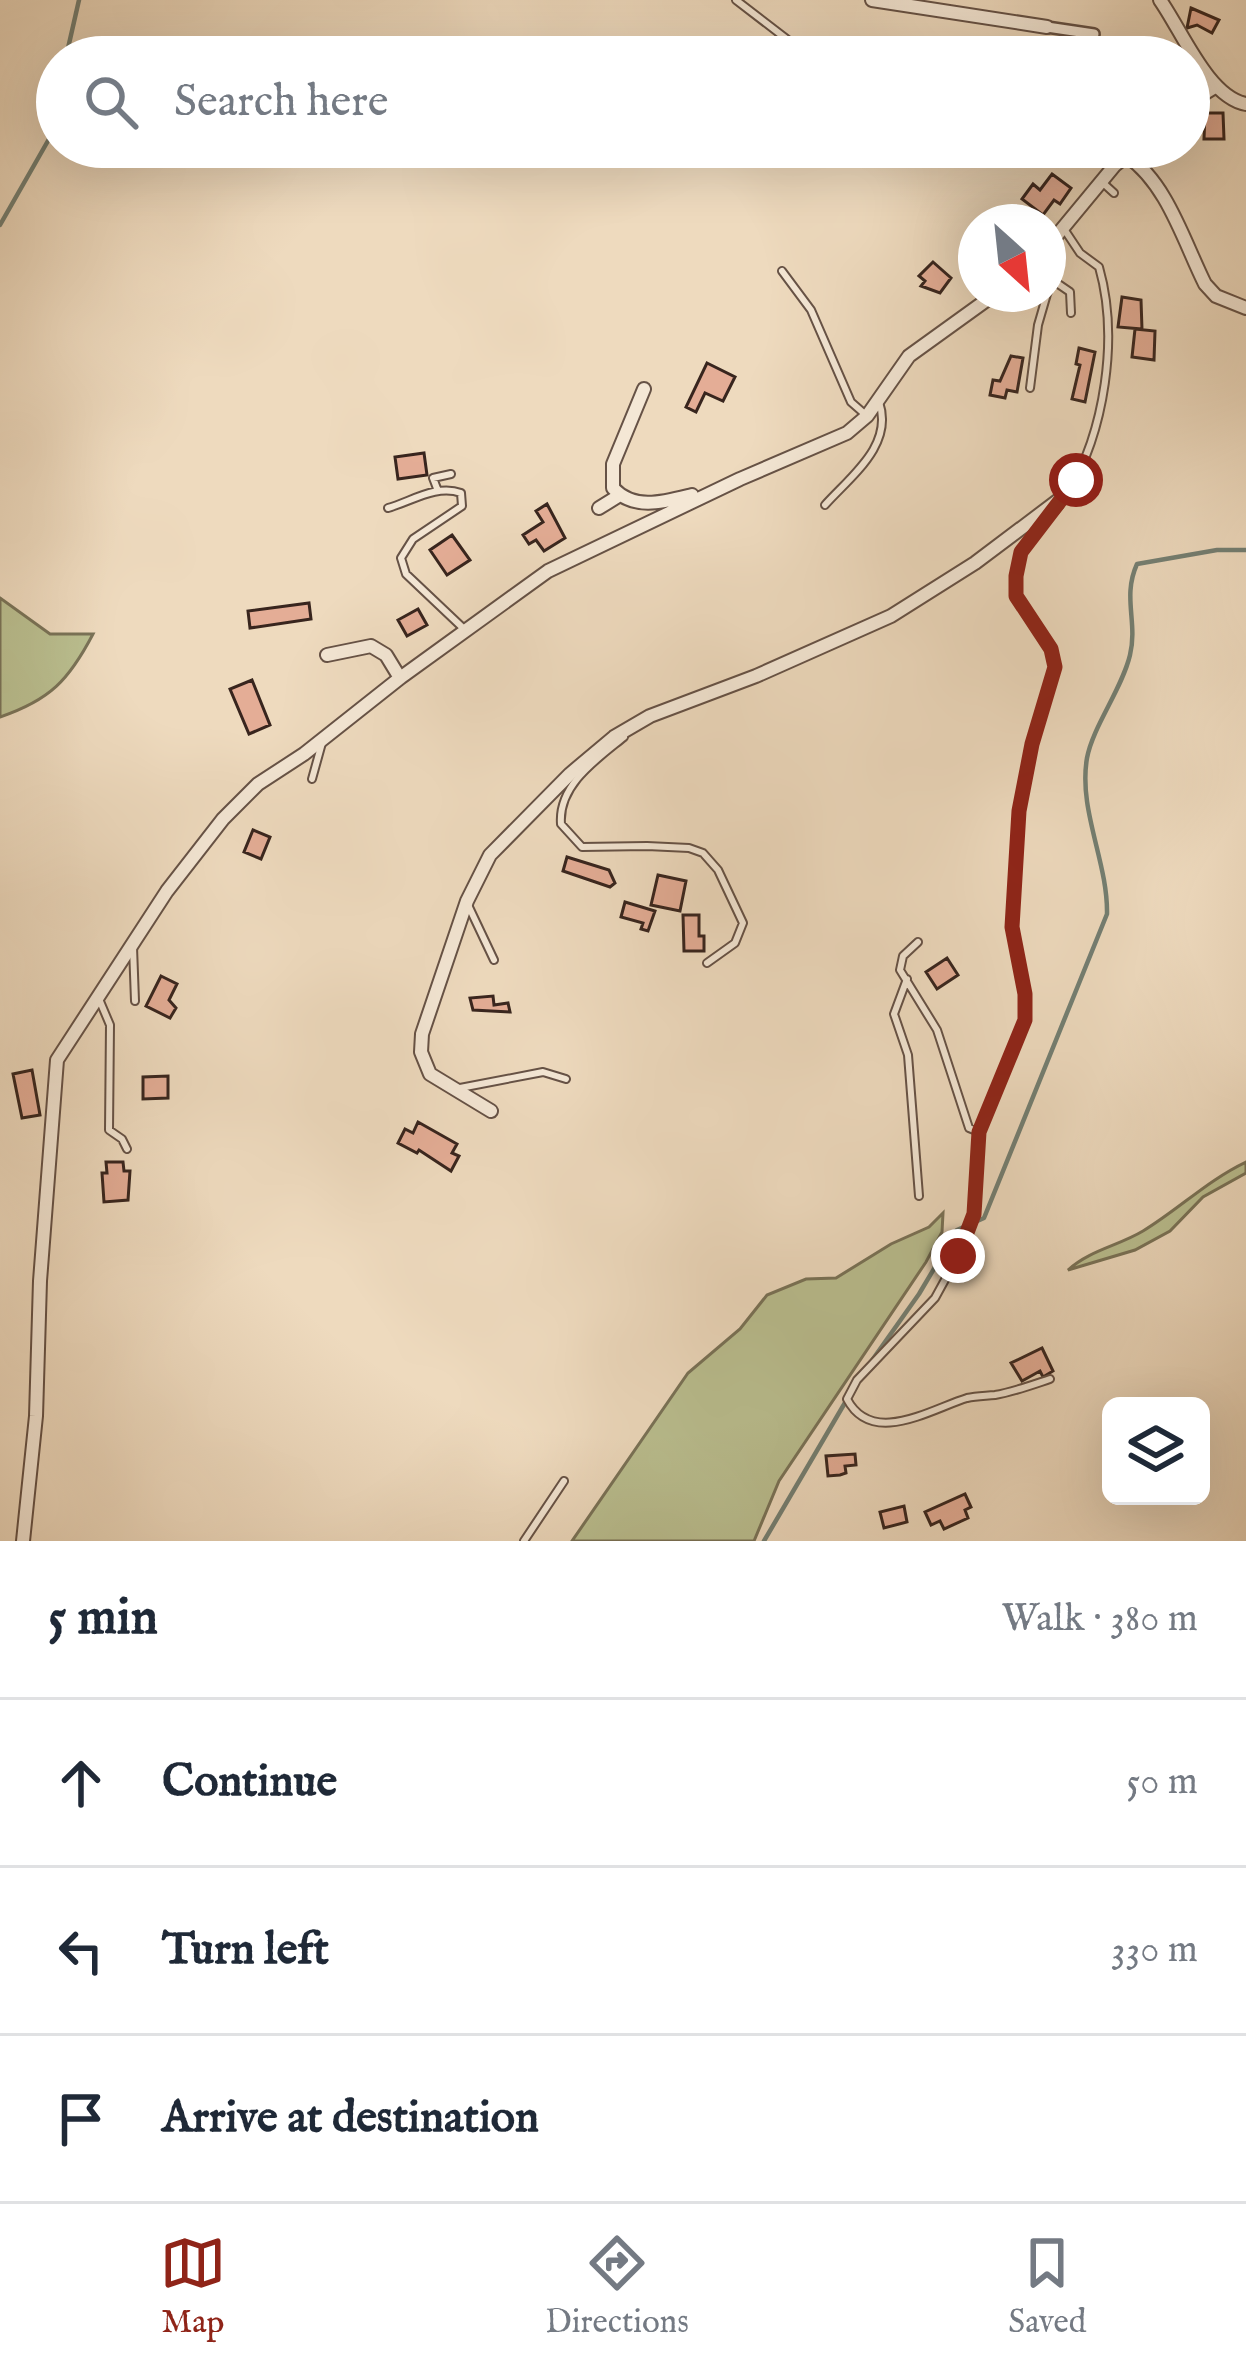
<!DOCTYPE html>
<meta charset="utf-8">
<style>
body{margin:0;font-family:"IM FELL English",serif;background:#f6f6f7;color:#1f2937}
.controls{position:absolute;right:36px;bottom:36px;display:grid;overflow:hidden;border-radius:18px;box-shadow:0 12px 48px #0002}
.controls button{width:108px;height:108px;display:grid;place-items:center;padding:0;border:0;border-bottom:3px solid #e0e1e3;background:#fff;color:#1f2937;font:60px sans-serif}
.compass{position:absolute;left:958px;top:204px;width:108px;height:108px;border-radius:50%;background:#fff;box-shadow:0 12px 48px #0002;rotate:153deg}
.stop{position:absolute;width:36px;height:36px;margin:-27px;border:9px solid #8f2418;border-radius:50%;background:#fff}
.stop.end{background:#8f2418;border-color:#fff;box-shadow:0 3px 12px #0008}
.list{margin:0;padding:0;list-style:none}
h2{display:flex;justify-content:space-between;align-items:center;height:156px;margin:0;padding:0 48px;font-size:51px}
h2 small{font-size:39px;font-weight:400;color:#747a83}
.list li{display:grid;grid-template-columns:78px 1fr auto;gap:36px;align-items:center;box-sizing:border-box;height:168px;padding:0 48px;border-top:3px solid #e0e1e3}
.list b{display:block;font-size:45px;white-space:nowrap}
.list em{font-size:39px;font-style:normal;color:#747a83}
.icon{flex:none;width:66px;height:66px;fill:none;stroke:currentColor;stroke-width:2;stroke-linecap:round;stroke-linejoin:round}
.map{position:relative;flex:none;width:1246px;height:1541px;overflow:hidden}
.search{position:absolute;background:#fff;box-shadow:0 12px 48px #0002;left:36px;right:36px;top:36px;height:132px;display:flex;align-items:center;gap:30px;box-sizing:border-box;padding:0 42px;border-radius:66px;color:#747a83;font-size:45px}
.sheet{height:660px;background:#fff}
nav{display:flex;justify-content:space-around;align-items:center;box-sizing:border-box;height:168px;border-top:3px solid #e0e1e3;background:#fff;font-size:33px;color:#747a83}
nav a{display:grid;justify-items:center;gap:6px}
nav .on{color:#8f2418}
.map>svg:first-child{display:block}
</style>
<div class="map">
<svg width="1246" height="1541" viewBox="0 0 1246 1541">
<rect width="100%" height="100%" fill="#eedabe"/>
<filter id="stains"><feTurbulence type="fractalNoise" baseFrequency=".00167" numOctaves="4"/><feColorMatrix values="0 0 0 0 .2 0 0 0 0 .09 0 0 0 0 .02 0 0 0 .5 -.17"/></filter>
<radialGradient id="worn" r=".72"><stop offset=".6" stop-color="#630" stop-opacity="0"/><stop offset="1" stop-color="#630" stop-opacity=".3"/></radialGradient>
<path fill="#babf90" stroke="#797257" stroke-width="3" d="M 0,598 L 50,634 L 93,634 C 69,680 50,700 0,717 Z
M 1246,1162 L 1246,1173 L 1203,1197 L 1170,1231 L 1135,1250 L 1068,1270 C 1090,1250 1118,1246 1143,1231 C 1179,1209 1208,1180 1246,1162 Z
M 943,1213 L 942,1232 L 926,1262 L 779,1481 L 754,1541 L 572,1541 L 688,1373 L 740,1329 L 767,1295 L 806,1279 L 836,1278 L 891,1244 L 929,1227 Z"/>
<g fill="none" stroke-linecap="round" stroke-linejoin="round">
<path stroke="#737f73" stroke-width="4.5" d="M 66,57 L 79,0
M 0,225 L 57,125
M 868,1366 L 919,1294 L 957,1230 L 984,1218 L 1107,914 C 1108,862 1078,810 1087,758 C 1093,726 1122,689 1130,655 C 1138,622 1122,597 1137,564 L 1217,550 L 1246,550
M 764,1541 L 846,1401"/>
</g>
<path fill="#e4ad96" stroke="#38251e" stroke-width="3" d="M 1191,8 L 1219,20 L 1212,33 L 1197,25 L 1187,28 Z
M 1205,113 L 1223,113 L 1224,139 L 1204,139 Z
M 1052,174 L 1071,188 L 1060,204 L 1054,200 L 1043,215 L 1022,199 L 1033,184 L 1040,190 Z
M 933,262 L 951,278 L 940,293 L 921,286 L 925,281 L 919,276 Z
M 1122,297 L 1141,300 L 1142,329 L 1118,327 Z
M 1135,329 L 1155,331 L 1154,360 L 1132,357 Z
M 1079,348 L 1095,352 L 1085,402 L 1072,399 L 1080,365 L 1076,364 Z
M 1011,356 L 1023,358 L 1017,392 L 1007,390 L 1005,398 L 990,395 L 993,380 L 1000,381 Z
M 707,363 L 735,377 L 723,401 L 705,393 L 696,412 L 686,407 Z
M 424,453 L 427,475 L 398,479 L 395,457 Z
M 547,504 L 565,538 L 544,551 L 536,540 L 529,544 L 523,535 L 543,522 L 536,511 Z
M 452,535 L 470,560 L 447,575 L 430,550 Z
M 309,603 L 311,619 L 250,628 L 248,611 Z
M 418,609 L 427,625 L 407,636 L 398,620 Z
M 252,680 L 270,725 L 249,734 L 230,689 Z
M 253,830 L 270,837 L 261,859 L 244,852 Z
M 567,857 L 609,870 L 615,883 L 610,887 L 563,871 Z
M 658,875 L 686,881 L 680,911 L 651,905 Z
M 625,902 L 655,911 L 648,931 L 641,929 L 643,923 L 621,917 Z
M 683,915 L 699,915 L 699,936 L 704,936 L 704,951 L 684,951 Z
M 947,958 L 958,975 L 937,989 L 926,972 Z
M 161,976 L 177,984 L 169,1000 L 176,1008 L 170,1018 L 146,1006 Z
M 493,996 L 494,1005 L 508,1003 L 510,1012 L 473,1010 L 470,998 Z
M 32,1070 L 40,1115 L 22,1118 L 13,1074 Z
M 168,1076 L 168,1098 L 143,1099 L 143,1077 Z
M 418,1122 L 457,1144 L 452,1153 L 459,1156 L 451,1171 L 419,1150 L 417,1153 L 398,1143 L 405,1129 L 413,1133 Z
M 106,1162 L 123,1162 L 124,1171 L 130,1171 L 128,1200 L 104,1202 L 102,1173 L 107,1173 Z
M 1042,1348 L 1053,1371 L 1043,1377 L 1040,1371 L 1022,1381 L 1011,1363 Z
M 855,1454 L 856,1465 L 845,1466 L 846,1473 L 840,1475 L 828,1476 L 826,1456 Z
M 965,1494 L 971,1507 L 965,1510 L 968,1518 L 944,1529 L 940,1521 L 931,1525 L 925,1512 Z
M 904,1506 L 907,1522 L 884,1528 L 880,1512 Z"/>
<g fill="none" stroke-linecap="round" stroke-linejoin="round">
<defs>
<path id="service" d="M 736,0 L 810,57
M 983,147 L 1025,147
M 1093,147 L 1114,164
M 1102,182 L 1114,193
M 1064,229 L 1080,253 L 1099,267 C 1119,337 1105,432 1067,494
M 1048,254 L 1048,292
M 782,271 L 811,310 L 851,402 L 867,416
M 1051,279 L 1070,292 L 1071,313
M 1030,388 L 1038,325 L 1047,294
M 438,491 L 433,478 L 451,474
M 825,505 C 851,476 894,445 879,402
M 388,508 C 412,501 437,484 461,493 L 462,506 L 413,539 L 401,558 L 406,574 L 463,628
M 624,737 C 597,759 558,785 561,824 L 582,847 L 647,846 L 689,848 L 703,853 L 718,870 L 743,923 L 735,943 L 707,963
M 312,779 L 322,743
M 468,905 L 494,960
M 918,942 L 903,956 L 900,970 L 937,1030 L 969,1128 L 979,1132
M 133,947 L 135,1001
M 907,979 L 894,1014 L 908,1055 L 919,1196
M 99,999 L 110,1025 L 109,1130 L 122,1139 L 127,1149
M 460,1088 L 543,1072 L 566,1079
M 1050,1379 C 1032,1385 1013,1392 995,1395 C 985,1396 976,1396 967,1398 C 931,1409 872,1447 847,1399 L 857,1380 L 935,1298 L 958,1256 L 974,1214 L 979,1132 L 1025,1020 L 1025,994 L 1012,927 L 1019,811 L 1032,744 L 1055,667 L 1051,649 L 1017,596 L 1016,576 L 1020,552 L 1060,505
M 524,1541 L 564,1481"/>
<path id="pedestrian" d="M 1047,27 L 1094,34 L 1078,57"/>
<path id="minor" d="M 872,0 L 1047,27
M 1160,0 C 1182,31 1208,97 1246,104
M 1189,103 L 1215,87
M 1127,156 C 1167,183 1184,242 1205,284 L 1216,296 L 1246,308
M 1048,246 L 1115,165 L 1137,147
M 644,389 L 613,464 L 613,488 C 634,511 664,502 692,495
M 599,508 L 620,495
M 327,655 L 371,646 L 386,655 L 400,678
M 491,1111 L 430,1074 L 421,1052 L 422,1034 L 467,901 L 490,855 L 570,774 L 614,737 L 650,716 L 756,676 L 891,616 L 975,563 L 1068,493
M 23,1541 L 36,1416 L 40,1281 L 57,1060 L 167,891 L 223,819 L 258,784 L 304,754 L 400,678 L 548,571 L 740,479 L 847,433 L 867,416 L 909,356 L 995,294"/>
</defs>
<use href="#service" stroke="#665246" stroke-width="10"/>
<use href="#pedestrian" stroke="#665246" stroke-width="14"/>
<use href="#minor" stroke="#665246" stroke-width="16"/>
<use href="#service" stroke="#f4e7d5" stroke-width="6"/>
<use href="#pedestrian" stroke="#f4e7d5" stroke-width="9"/>
<use href="#minor" stroke="#f4e7d5" stroke-width="12"/>
</g>
<g fill="none" stroke-linecap="round" stroke-linejoin="round">
<path stroke="#8f2418" stroke-width="15" d="M 958,1256 L 974,1214 L 979,1132 L 1025,1020 L 1025,994 L 1012,927 L 1019,811 L 1032,744 L 1055,667 L 1051,649 L 1016,596 L 1016,576 L 1021,552 L 1076,480"/>
</g>
<rect width="100%" height="100%" filter="url(#stains)"/>
<rect width="100%" height="100%" fill="url(#worn)"/>
</svg>
<div class="controls">
<button><svg class="icon" aria-label="layers" viewBox="0 0 24 24"><path d="M12 4l9 5-9 5-9-5zM3 14l9 5 9-5"/></svg></button>
</div>
<svg class="compass" viewBox="-18 -18 36 36"><path d="M0-13l5 13h-10z" fill="#e53935"/><path d="M0 13l5-13h-10z" fill="#747a83"/></svg>
<div class="stop" style="left:1076px;top:480px"></div>
<div class="stop end" style="left:958px;top:1256px"></div>
<div class="search"><svg class="icon" aria-label="search" viewBox="0 0 24 24"><circle cx="10" cy="10" r="6"/><path d="M15 15l6 6"/></svg>Search here</div>
</div>
<section class="sheet">
<h2>5 min<small>Walk · 380 m</small></h2>
<ul class="list">
<li><svg class="icon" aria-label="ahead" viewBox="0 0 24 24"><path d="M12 20V5M6 11l6-6 6 6"/></svg><div><b>Continue</b></div><em>50 m</em></li>
<li><svg class="icon" aria-label="left" viewBox="0 0 24 24"><path d="M17 20v-9H6M10 6l-5 5 5 5"/></svg><div><b>Turn left</b></div><em>330 m</em></li>
<li><svg class="icon" aria-label="arrive" viewBox="0 0 24 24"><path d="M6 21V4h12l-3 4 3 4H6"/></svg><div><b>Arrive at destination</b></div></li>
</ul>
</section>
<nav>
<a class="on"><svg class="icon" aria-label="map" viewBox="0 0 24 24"><path d="M3 6l6-2 6 2 6-2v14l-6 2-6-2-6 2zM9 4v14M15 6v14"/></svg>Map</a>
<a><svg class="icon" aria-label="directions" viewBox="0 0 24 24"><path d="M12 3l9 9-9 9-9-9zM9 14v-3h6M13 9l2 2-2 2"/></svg>Directions</a>
<a><svg class="icon" aria-label="saved" viewBox="0 0 24 24"><path d="M7 4h10v16l-5-4-5 4z"/></svg>Saved</a>
</nav>
